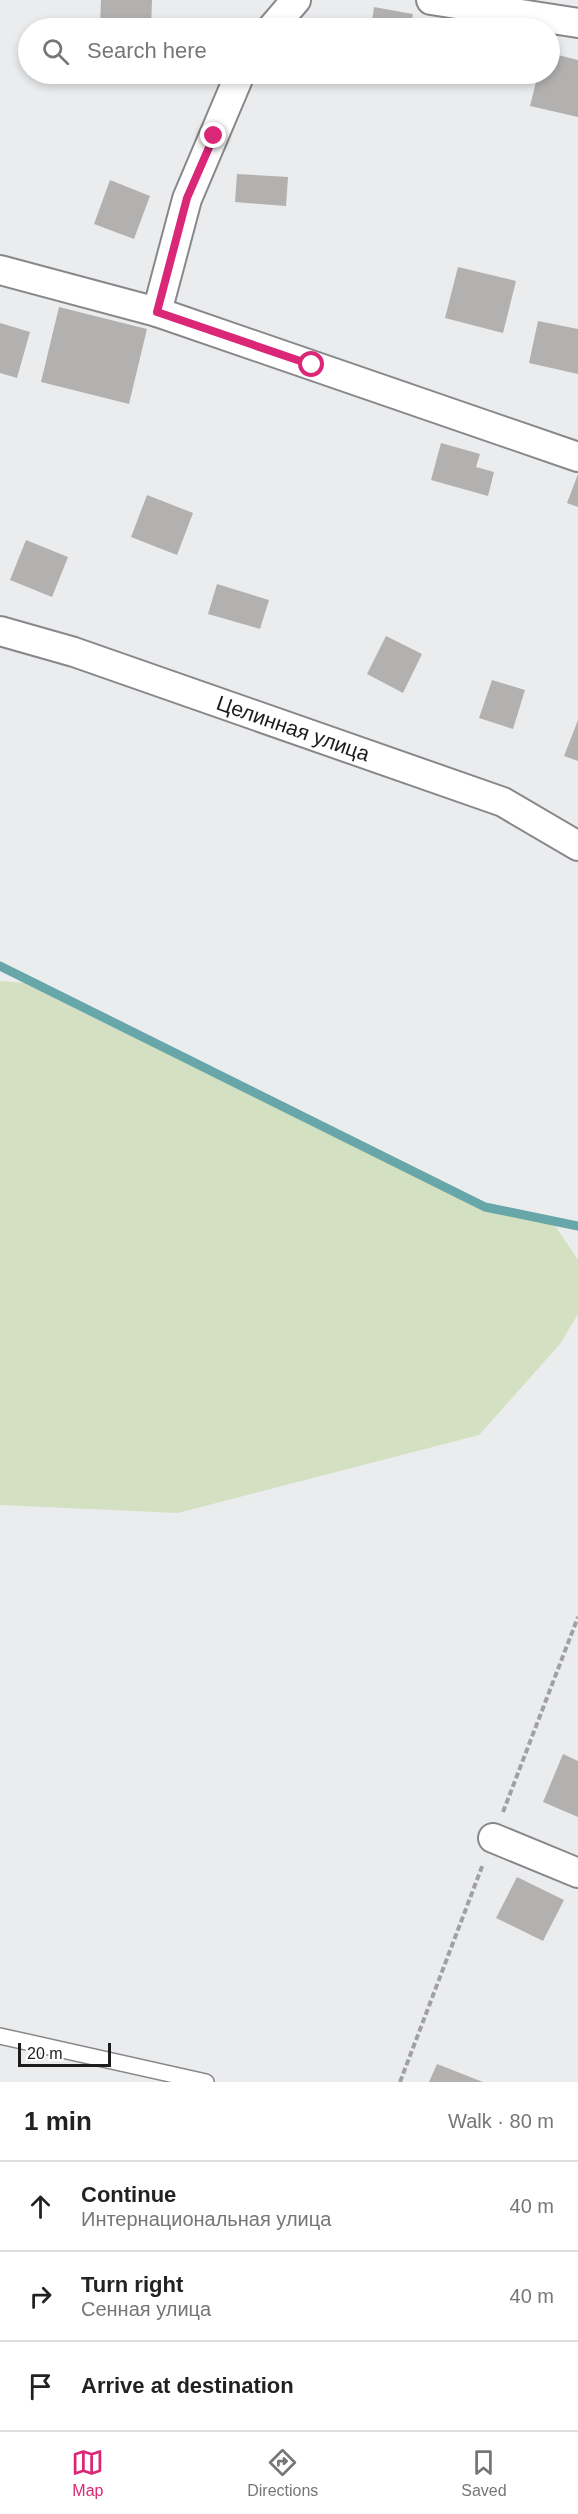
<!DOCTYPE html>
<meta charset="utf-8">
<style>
body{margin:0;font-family:Helvetica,sans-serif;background:#f6f6f6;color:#222}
.scale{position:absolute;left:18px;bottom:15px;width:93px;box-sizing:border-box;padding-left:6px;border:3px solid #1c1c1d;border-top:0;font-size:16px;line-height:21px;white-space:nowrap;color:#1c1c1d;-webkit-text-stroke:4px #fff;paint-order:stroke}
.stop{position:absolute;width:18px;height:18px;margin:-14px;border:4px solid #db2777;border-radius:50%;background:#fff}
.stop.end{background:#db2777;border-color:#fff;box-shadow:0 2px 6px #0008}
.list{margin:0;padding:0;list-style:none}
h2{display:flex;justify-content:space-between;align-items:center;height:78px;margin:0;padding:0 24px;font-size:26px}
h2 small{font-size:20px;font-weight:400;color:#767676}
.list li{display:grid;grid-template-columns:39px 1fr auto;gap:18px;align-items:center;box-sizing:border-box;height:90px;padding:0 24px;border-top:2px solid #e0e0e0}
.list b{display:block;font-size:22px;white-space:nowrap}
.list p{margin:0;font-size:20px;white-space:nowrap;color:#767676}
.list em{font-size:20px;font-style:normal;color:#767676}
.icon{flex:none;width:33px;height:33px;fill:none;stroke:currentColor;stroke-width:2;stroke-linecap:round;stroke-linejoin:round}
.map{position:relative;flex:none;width:578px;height:2082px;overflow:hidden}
.search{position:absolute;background:#fff;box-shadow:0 3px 9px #0003;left:18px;right:18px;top:18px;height:66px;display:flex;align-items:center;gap:15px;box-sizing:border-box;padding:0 21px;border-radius:33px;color:#767676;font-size:22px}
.sheet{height:348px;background:#fff}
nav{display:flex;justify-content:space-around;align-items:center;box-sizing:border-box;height:84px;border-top:2px solid #e0e0e0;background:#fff;font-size:16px;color:#767676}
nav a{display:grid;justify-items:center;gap:3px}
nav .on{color:#db2777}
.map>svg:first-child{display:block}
</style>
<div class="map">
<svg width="578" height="2082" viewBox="0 0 578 2082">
<rect width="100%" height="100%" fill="#ebecee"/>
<path fill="#d3e0c2" d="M 0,981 L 38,984 L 485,1207 L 552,1221 L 578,1260 L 578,1314 L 560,1344 L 479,1435 L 178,1513 L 0,1505 Z"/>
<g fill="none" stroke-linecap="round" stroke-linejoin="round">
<path stroke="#68a7a9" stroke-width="9" d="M 0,966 L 485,1207 L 578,1226"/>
</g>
<path fill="#b3b1b0" d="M 101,0 L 152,0 L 151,28 L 100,28 Z
M 374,7 L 413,14 L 410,28 L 371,28 Z
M 550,53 L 578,60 L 578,117 L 530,106 L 538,74 L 550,74 Z
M 237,174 L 288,177 L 286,206 L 235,202 Z
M 110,180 L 150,196 L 134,239 L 94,224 Z
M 458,267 L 516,281 L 503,333 L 445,318 Z
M 59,307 L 147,329 L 129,404 L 41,382 Z
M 538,321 L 578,329 L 578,374 L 529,363 Z
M 0,323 L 30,332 L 17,378 L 0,373 Z
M 441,443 L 480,454 L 476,467 L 494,472 L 488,496 L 431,480 Z
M 578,474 L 578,507 L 567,503 Z
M 147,495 L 193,513 L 177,555 L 131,537 Z
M 26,540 L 68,557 L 52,597 L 10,580 Z
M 217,584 L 269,600 L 260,629 L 208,614 Z
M 386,636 L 422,654 L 403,693 L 367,674 Z
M 492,680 L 525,690 L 513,729 L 479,718 Z
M 578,720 L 578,761 L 564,756 Z
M 563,1754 L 578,1761 L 578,1817 L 543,1802 Z
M 517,1877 L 564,1900 L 543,1941 L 496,1918 Z
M 437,2064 L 483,2082 L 429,2082 Z"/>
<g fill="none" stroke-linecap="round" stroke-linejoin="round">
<defs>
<path id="lane" d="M 0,2036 L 206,2082"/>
<g id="street">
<path d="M 431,0 L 578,23"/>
<path d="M 272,28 L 296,0"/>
<path d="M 0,270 L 157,312 L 578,457"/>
<path d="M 157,312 L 187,199 L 240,74"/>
<path id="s1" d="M 0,631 L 74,652 L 503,802 L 578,846"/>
<path d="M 493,1838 L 578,1873"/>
</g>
</defs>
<use href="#lane" stroke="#88888a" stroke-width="18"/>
<use href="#street" stroke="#88888a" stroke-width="32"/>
<path stroke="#a1a1a3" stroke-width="4" stroke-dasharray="6 3" stroke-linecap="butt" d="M 503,1812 L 578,1617
M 400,2082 L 483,1864"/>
<use href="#lane" stroke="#fff" stroke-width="15"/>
<use href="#street" stroke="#fff" stroke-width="28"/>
</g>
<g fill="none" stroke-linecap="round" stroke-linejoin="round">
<path stroke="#db2777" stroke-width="8" d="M 214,136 L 187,198 L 157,312 L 312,365"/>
</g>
<g text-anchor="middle" stroke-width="4.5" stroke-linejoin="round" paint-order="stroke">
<g font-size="21" fill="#1c1c1d" stroke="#fff">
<text dy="7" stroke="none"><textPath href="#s1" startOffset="309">Целинная улица</textPath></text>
</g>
</g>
</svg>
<div class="scale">20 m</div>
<div class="stop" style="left:312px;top:365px"></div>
<div class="stop end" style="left:214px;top:136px"></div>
<div class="search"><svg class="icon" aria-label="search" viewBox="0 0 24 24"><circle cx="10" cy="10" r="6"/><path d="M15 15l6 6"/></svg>Search here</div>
</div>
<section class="sheet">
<h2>1 min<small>Walk · 80 m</small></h2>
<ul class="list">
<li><svg class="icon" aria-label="ahead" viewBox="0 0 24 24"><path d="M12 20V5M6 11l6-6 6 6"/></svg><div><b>Continue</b><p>Интернациональная улица</p></div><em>40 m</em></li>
<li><svg class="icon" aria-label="right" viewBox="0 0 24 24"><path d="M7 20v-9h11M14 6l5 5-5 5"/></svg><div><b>Turn right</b><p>Сенная улица</p></div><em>40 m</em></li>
<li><svg class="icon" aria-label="arrive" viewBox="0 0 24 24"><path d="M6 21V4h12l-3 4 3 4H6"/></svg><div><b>Arrive at destination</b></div></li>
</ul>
</section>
<nav>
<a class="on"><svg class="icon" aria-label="map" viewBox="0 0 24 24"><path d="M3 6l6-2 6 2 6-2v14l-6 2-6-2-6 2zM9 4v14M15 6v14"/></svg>Map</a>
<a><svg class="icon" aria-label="directions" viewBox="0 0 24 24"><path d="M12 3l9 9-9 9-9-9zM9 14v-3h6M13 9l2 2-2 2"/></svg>Directions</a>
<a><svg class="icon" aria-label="saved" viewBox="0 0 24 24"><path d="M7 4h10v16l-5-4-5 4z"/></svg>Saved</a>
</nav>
